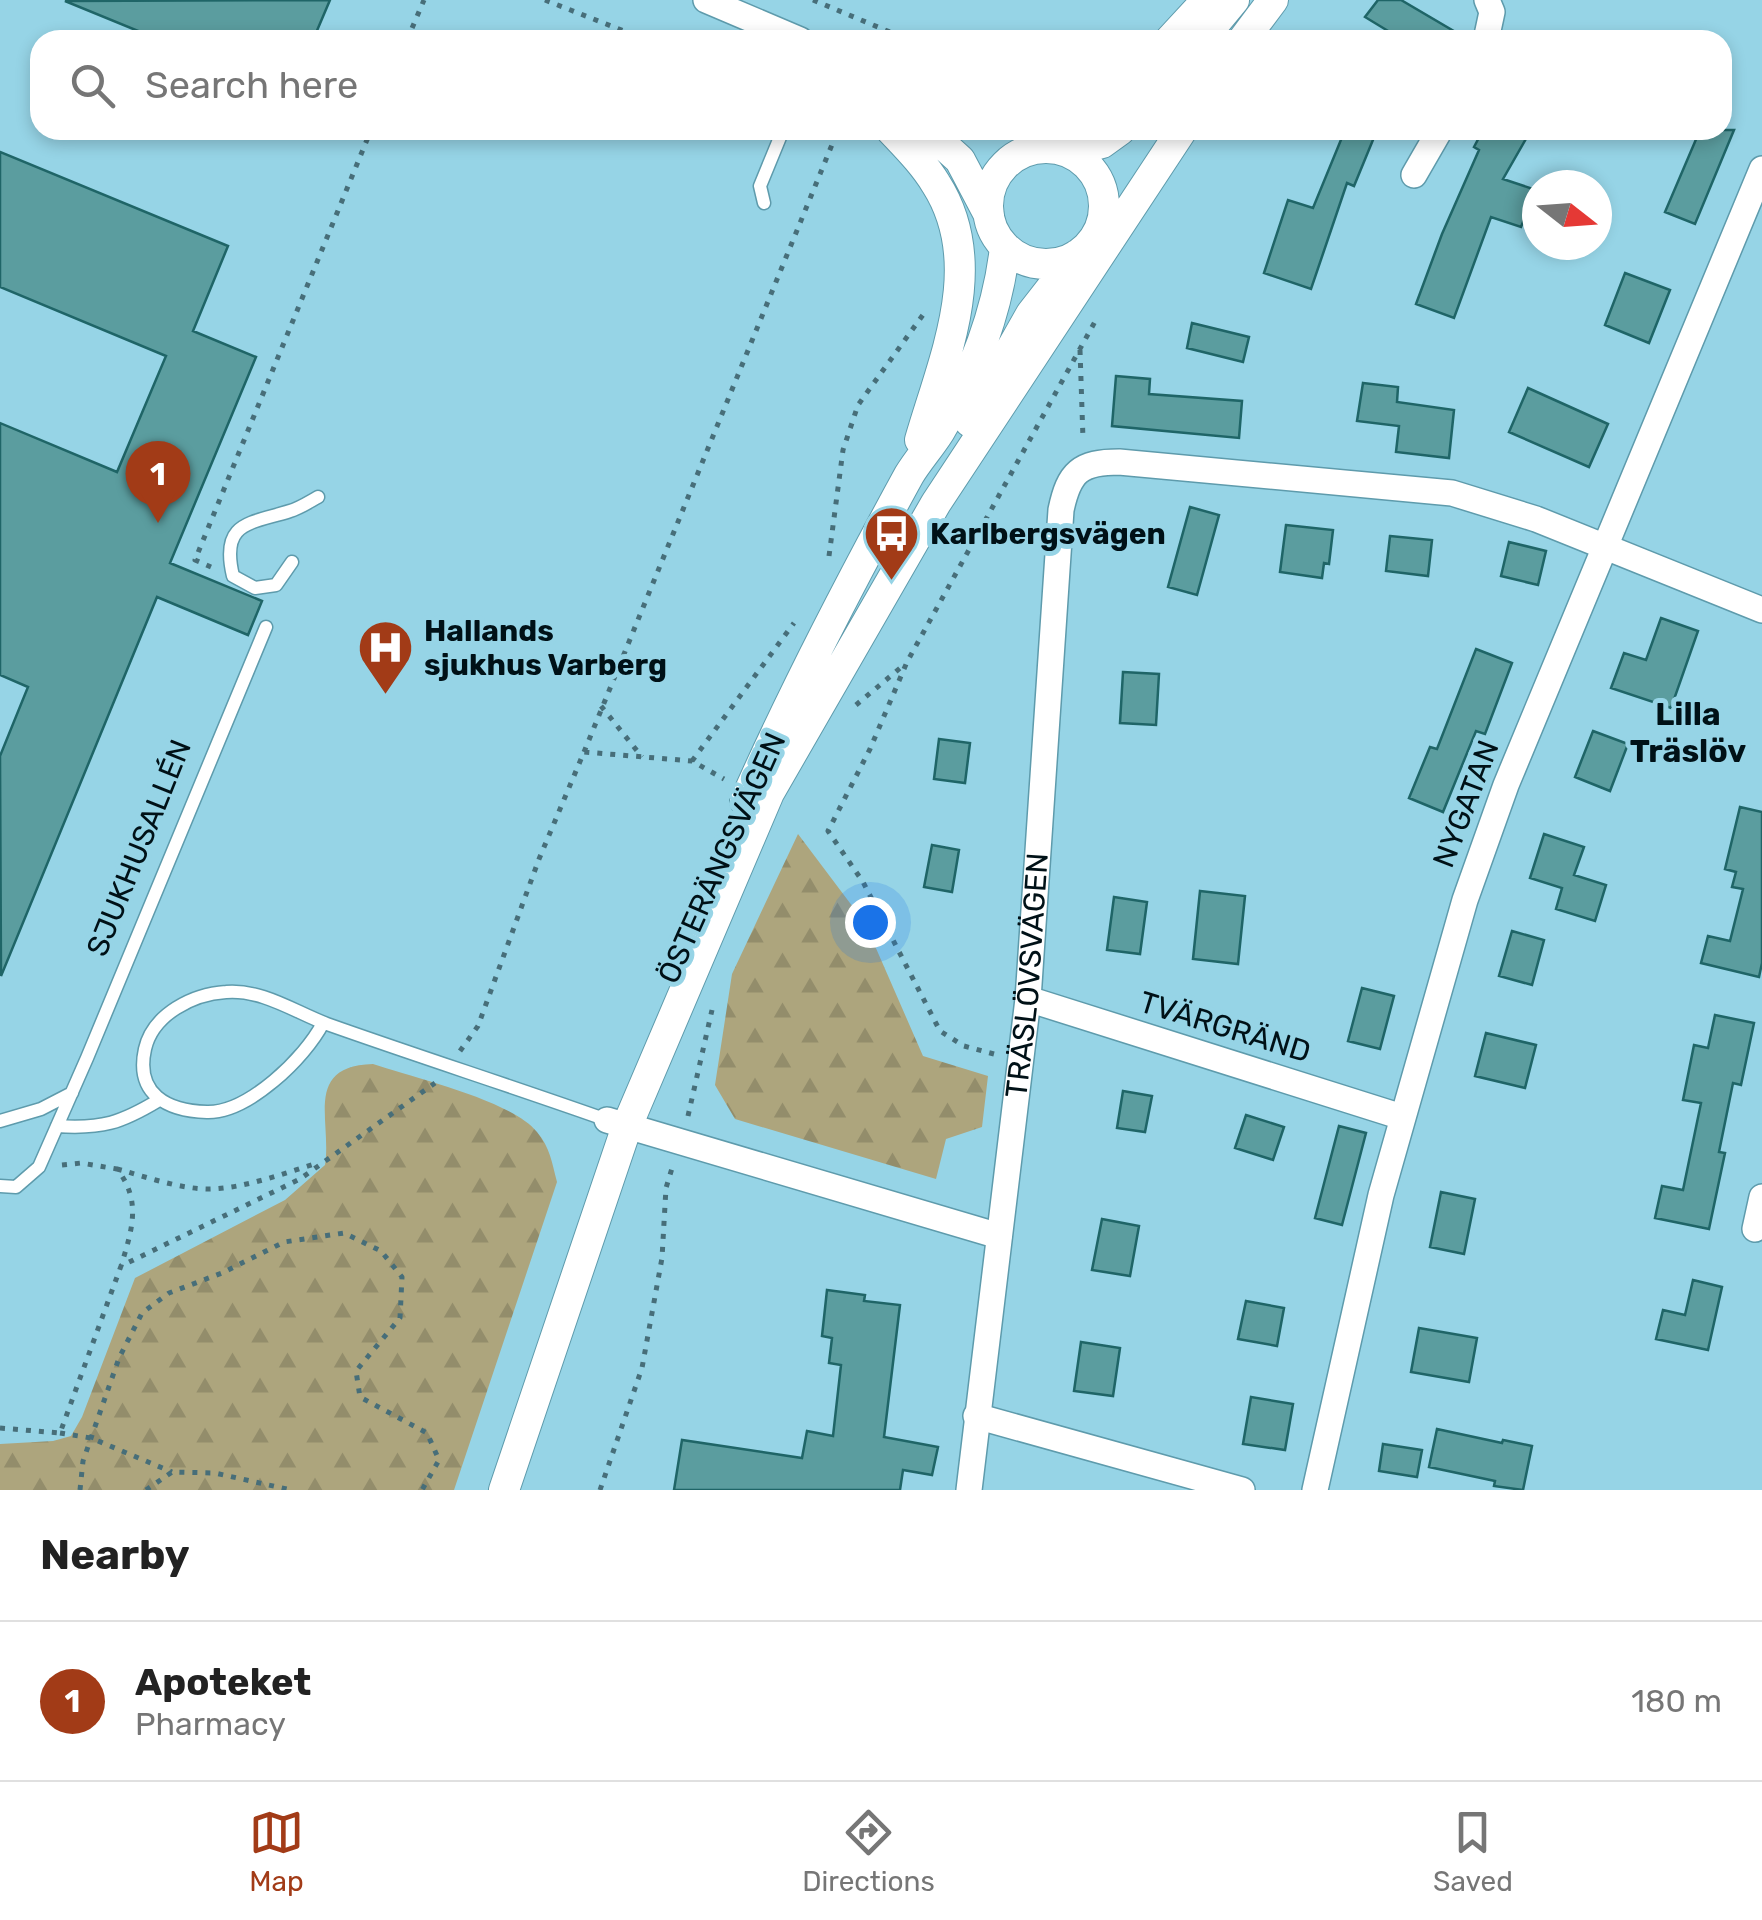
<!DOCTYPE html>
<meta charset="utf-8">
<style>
body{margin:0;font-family:Rubik,sans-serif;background:#f6f6f6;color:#222}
.compass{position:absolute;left:1522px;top:170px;width:90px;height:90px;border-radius:50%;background:#fff;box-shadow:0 5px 15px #0003;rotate:107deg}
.you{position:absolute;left:870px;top:922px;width:35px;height:35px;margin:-25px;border:8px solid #fff;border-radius:50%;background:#1a73e8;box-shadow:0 0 0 15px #1a73e833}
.badge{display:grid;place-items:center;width:65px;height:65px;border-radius:50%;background:#a23b17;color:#fff;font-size:32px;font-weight:700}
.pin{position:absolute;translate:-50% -82px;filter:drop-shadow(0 2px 5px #0008)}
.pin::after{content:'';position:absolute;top:52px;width:35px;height:30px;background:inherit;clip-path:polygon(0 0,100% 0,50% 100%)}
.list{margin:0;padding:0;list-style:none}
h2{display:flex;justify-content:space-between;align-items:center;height:130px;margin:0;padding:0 40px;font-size:42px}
h2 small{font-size:32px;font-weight:400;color:#767676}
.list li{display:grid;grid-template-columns:65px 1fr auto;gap:30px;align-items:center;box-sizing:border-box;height:160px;padding:0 40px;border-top:2px solid #e0e0e0}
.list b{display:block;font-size:38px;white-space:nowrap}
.list p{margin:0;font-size:32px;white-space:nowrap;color:#767676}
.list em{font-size:32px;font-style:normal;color:#767676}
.icon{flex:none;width:55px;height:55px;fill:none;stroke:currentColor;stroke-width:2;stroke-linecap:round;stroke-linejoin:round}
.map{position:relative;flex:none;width:1762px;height:1490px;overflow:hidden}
.search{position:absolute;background:#fff;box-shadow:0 5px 15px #0003;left:30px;right:30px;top:30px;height:110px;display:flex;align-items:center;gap:25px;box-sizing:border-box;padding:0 35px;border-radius:30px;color:#767676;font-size:38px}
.sheet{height:290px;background:#fff}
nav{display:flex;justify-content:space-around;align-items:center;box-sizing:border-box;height:140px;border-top:2px solid #e0e0e0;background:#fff;font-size:28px;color:#767676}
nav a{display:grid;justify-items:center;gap:5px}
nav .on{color:#a23b17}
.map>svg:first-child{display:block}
</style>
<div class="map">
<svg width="1762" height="1490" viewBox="0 0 1762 1490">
<defs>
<pattern id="forest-firs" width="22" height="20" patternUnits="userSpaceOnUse" patternTransform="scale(2.5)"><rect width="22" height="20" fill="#ada57d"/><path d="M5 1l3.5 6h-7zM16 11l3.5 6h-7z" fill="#938d6b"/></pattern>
</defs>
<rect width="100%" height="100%" fill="#96d4e6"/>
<path fill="url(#forest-firs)" d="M 798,834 L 865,923 L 923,1056 L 988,1076 L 982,1127 L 946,1139 L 936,1179 L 735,1119 L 715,1085 L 732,974 Z
M 373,1064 C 414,1078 511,1100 537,1132 C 550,1147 552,1163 557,1182 L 454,1490 L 0,1490 L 0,1444 L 53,1441 L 71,1436 L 82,1417 L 135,1278 L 285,1200 L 325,1165 C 332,1121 303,1066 373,1064 Z"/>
<path fill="#5b9d9f" stroke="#1f6567" stroke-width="2.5" d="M 330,0 L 313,40 L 160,40 L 65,1 Z
M 1378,0 L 1401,0 L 1469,40 L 1403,40 L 1365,17 Z
M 1345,130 L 1362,130 L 1375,135 L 1354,186 L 1347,183 L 1311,289 L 1264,273 L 1288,200 L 1313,208 Z
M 1483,130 L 1531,130 L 1503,179 L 1536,190 L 1521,227 L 1491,217 L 1454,318 L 1416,304 L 1442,234 L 1479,150 L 1474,147 Z
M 1700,130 L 1734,130 L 1695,224 L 1665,212 Z
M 0,152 L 228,246 L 193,331 L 256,357 L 170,563 L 262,601 L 248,635 L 157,597 L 1,976 L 0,756 L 28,687 L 0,675 L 0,423 L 117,472 L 166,356 L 0,287 Z
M 1625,273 L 1670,290 L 1649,343 L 1605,325 Z
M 1192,323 L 1249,337 L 1243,362 L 1187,348 Z
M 1116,376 L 1150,379 L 1149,394 L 1242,401 L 1239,438 L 1112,426 Z
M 1363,383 L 1398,387 L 1397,402 L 1454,410 L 1449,458 L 1396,452 L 1399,426 L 1357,421 Z
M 1528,388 L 1608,424 L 1589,467 L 1509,432 Z
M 1190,507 L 1219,515 L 1197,595 L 1168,587 Z
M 1286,525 L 1333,530 L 1329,564 L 1324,563 L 1322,578 L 1280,572 Z
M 1390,536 L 1432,540 L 1428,576 L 1386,571 Z
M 1509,542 L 1546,551 L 1538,585 L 1501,576 Z
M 1661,618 L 1698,631 L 1671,708 L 1611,688 L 1624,653 L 1646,660 Z
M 1476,649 L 1512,663 L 1485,734 L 1476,731 L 1443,812 L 1409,798 L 1430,747 L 1437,749 Z
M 1123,672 L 1159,674 L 1156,725 L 1120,723 Z
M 1593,731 L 1628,744 L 1610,791 L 1575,777 Z
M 939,739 L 970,743 L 965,783 L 934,779 Z
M 1740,807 L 1762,812 L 1762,963 L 1759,977 L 1701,963 L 1708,936 L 1730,941 L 1743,889 L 1732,887 L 1736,872 L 1725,869 Z
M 1544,834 L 1584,847 L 1574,875 L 1606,885 L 1595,921 L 1556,909 L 1562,888 L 1530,878 Z
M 932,845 L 959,850 L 952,892 L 924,887 Z
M 1200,891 L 1245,896 L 1238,964 L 1193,959 Z
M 1114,897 L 1147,902 L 1140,954 L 1107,950 Z
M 1512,931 L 1544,940 L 1532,985 L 1499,976 Z
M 1362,988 L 1394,996 L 1380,1049 L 1348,1041 Z
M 1715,1015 L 1754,1023 L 1741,1085 L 1733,1083 L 1719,1152 L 1725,1153 L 1709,1229 L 1655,1218 L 1662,1186 L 1683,1190 L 1701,1103 L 1683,1100 L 1694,1045 L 1708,1048 Z
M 1486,1033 L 1536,1045 L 1525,1088 L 1475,1076 Z
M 1123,1091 L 1152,1096 L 1145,1132 L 1117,1128 Z
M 1246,1115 L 1284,1127 L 1273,1160 L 1235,1148 Z
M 1339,1126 L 1366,1133 L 1342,1225 L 1315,1218 Z
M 1441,1192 L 1475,1199 L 1464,1254 L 1430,1247 Z
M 1102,1219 L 1139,1226 L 1130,1276 L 1092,1270 Z
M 1693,1280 L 1722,1287 L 1708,1350 L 1656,1339 L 1663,1310 L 1685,1315 Z
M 827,1290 L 865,1295 L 864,1301 L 900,1305 L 884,1437 L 938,1447 L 932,1475 L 903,1470 L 900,1490 L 674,1490 L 682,1440 L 802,1458 L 807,1431 L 833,1436 L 841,1365 L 829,1363 L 832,1338 L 822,1336 Z
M 1246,1301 L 1284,1308 L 1277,1346 L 1238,1339 Z
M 1419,1328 L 1477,1338 L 1469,1382 L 1411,1372 Z
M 1081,1342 L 1120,1348 L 1113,1396 L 1074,1391 Z
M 1251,1397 L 1293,1404 L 1285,1450 L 1243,1444 Z
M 1437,1429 L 1502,1443 L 1503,1440 L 1532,1446 L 1523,1490 L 1494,1486 L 1495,1481 L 1429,1467 Z
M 1383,1444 L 1422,1450 L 1417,1477 L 1379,1471 Z"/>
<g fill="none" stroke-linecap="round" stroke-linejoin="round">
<defs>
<path id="service" d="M 764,203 L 760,186 L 783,130
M 292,562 L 276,585 L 255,588 L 233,576 C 220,521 250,524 290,511 C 300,508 309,502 318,497
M 323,1023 C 305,1058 248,1113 207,1112 C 167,1111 135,1094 145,1049 C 153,1014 193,994 226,992 C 262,989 295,1012 327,1024 C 420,1057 514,1087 607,1120
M 0,1121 L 41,1109 L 72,1093
M 57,1126 C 102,1129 121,1123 159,1100
M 0,1186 L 16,1187 L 39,1167 L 87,1058 L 266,627"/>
<g id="minor">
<path d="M 706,0 L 800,40"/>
<path d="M 1486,40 L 1492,12 L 1487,0"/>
<path d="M 1414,175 L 1440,130"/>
<path d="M 1028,999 L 1402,1117"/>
<path d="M 607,1120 L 999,1236"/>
<path d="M 1755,1229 L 1762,1197"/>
<path d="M 976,1416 L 1242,1490"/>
<path id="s1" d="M 969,1490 L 1028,999 L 1061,510 C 1069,472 1080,462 1119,462 L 1452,493 L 1536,519 L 1762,610"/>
<path d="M 1315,1490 L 1381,1195 L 1465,900 L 1506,785 L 1762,169"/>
</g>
<path id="tertiary" d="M 1170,40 L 1207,0
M 1201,40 L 1234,0
M 1243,40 L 1273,0
M 891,130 C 907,147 924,164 936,184 C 987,264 944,357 920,440
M 927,130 L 960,160 L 989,215
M988 206a58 58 0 1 1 116 0a58 58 0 1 1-116 0Z
M 1068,152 L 1102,143 L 1120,130
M 970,422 L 1031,314 L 1077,255
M 745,801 C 794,690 851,581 909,475 C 918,460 930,447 940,431 C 973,376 998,311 1005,247
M 504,1490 L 627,1126 L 769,793 L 936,503 L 1182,130"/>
</defs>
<use href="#service" stroke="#5e9bac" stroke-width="15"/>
<use href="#minor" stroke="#5e9bac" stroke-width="28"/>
<use href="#tertiary" stroke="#5e9bac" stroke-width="32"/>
<path stroke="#476e79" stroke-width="5" stroke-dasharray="5 8" stroke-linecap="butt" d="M 545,0 L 647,40
M 813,0 L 909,40
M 407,40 L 424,0
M 1080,350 L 1083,439
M 829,556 L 843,450 L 858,405 L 925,312
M 211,567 L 195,560 L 371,130
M 856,705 L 905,664
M 601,706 L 642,757
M 584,752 L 838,130
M 692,761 L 794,623
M 460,1051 L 478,1026 L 539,859 L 584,752 L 692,761 L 724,779
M 994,1054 L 964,1046 L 940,1031 L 863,882 L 828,831 L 870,749 L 907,662 L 1097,318
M 688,1116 L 712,1010
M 62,1165 L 81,1163 L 117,1169 C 142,1201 132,1230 121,1266
M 117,1169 C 147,1177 179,1189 210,1189 C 246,1188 284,1173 318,1163
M 0,1428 L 60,1433 L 121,1266 L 300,1179 L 435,1083
M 60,1433 L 91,1438 L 172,1472
M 80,1490 L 83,1461 L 119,1358 L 142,1313 L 169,1293 L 222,1273 L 284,1242 L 344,1233 L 381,1251 L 402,1277 L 400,1318 L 356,1371 L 360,1397 L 427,1433 L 439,1460 L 422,1490
M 146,1490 L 172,1472 L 215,1473 L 291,1490
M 600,1490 L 642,1368 L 662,1258 L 666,1188 L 673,1165"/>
<use href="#service" stroke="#fff" stroke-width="12"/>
<use href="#minor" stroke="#fff" stroke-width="25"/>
<use href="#tertiary" stroke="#fff" stroke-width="30"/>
</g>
<defs>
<symbol id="bus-pin" viewBox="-11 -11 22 30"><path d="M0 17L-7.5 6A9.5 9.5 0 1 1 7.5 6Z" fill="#a23b17" stroke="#96d4e6"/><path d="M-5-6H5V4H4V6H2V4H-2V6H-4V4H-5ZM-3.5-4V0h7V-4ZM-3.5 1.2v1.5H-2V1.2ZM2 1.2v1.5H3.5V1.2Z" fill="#fff"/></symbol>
<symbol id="hospital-pin" viewBox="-11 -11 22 30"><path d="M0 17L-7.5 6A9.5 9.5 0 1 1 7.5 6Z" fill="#a23b17" stroke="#96d4e6"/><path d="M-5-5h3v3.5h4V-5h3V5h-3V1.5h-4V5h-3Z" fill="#fff"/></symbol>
</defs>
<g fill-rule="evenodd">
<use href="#bus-pin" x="860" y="502" width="63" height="86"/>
<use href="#hospital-pin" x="354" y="616" width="63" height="86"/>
</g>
<g text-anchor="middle" stroke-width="10" stroke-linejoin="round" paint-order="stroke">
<g font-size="30" font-weight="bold" fill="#001117" stroke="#96d4e6" text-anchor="start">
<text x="930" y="544">Karlbergsvägen</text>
<text x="424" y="641">Hallands<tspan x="424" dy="34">sjukhus Varberg</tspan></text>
</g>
<g font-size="30" fill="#001117" stroke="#96d4e6">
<text transform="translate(1466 804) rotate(-69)" y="10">NYGATAN</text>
<text transform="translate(139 848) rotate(-68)" y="10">SJUKHUSALLÉN</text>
<text transform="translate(722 858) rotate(-66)" y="10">ÖSTERÄNGSVÄGEN</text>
<text dy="10" stroke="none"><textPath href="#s1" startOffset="518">TRÄSLÖVSVÄGEN</textPath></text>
<text transform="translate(1225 1027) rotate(17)" y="10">TVÄRGRÄND</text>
</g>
<g font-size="32" font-weight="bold" fill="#001117" stroke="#96d4e6">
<text x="1688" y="725">Lilla<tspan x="1688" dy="37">Träslöv</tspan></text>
</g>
</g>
</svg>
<svg class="compass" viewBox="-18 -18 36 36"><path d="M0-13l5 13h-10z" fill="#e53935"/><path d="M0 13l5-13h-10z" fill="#767676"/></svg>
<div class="you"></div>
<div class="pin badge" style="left:158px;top:523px">1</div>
<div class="search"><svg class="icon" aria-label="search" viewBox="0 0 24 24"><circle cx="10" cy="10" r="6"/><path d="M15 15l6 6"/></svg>Search here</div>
</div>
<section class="sheet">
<h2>Nearby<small></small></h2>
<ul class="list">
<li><span class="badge">1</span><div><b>Apoteket</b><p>Pharmacy</p></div><em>180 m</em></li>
</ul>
</section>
<nav>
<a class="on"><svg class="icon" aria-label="map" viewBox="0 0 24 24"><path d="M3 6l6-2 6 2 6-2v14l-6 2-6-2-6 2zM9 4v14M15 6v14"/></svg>Map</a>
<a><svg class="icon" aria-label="directions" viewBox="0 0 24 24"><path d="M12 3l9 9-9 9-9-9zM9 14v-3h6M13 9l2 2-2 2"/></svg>Directions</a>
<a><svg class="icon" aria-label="saved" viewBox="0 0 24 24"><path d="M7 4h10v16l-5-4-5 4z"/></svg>Saved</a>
</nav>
